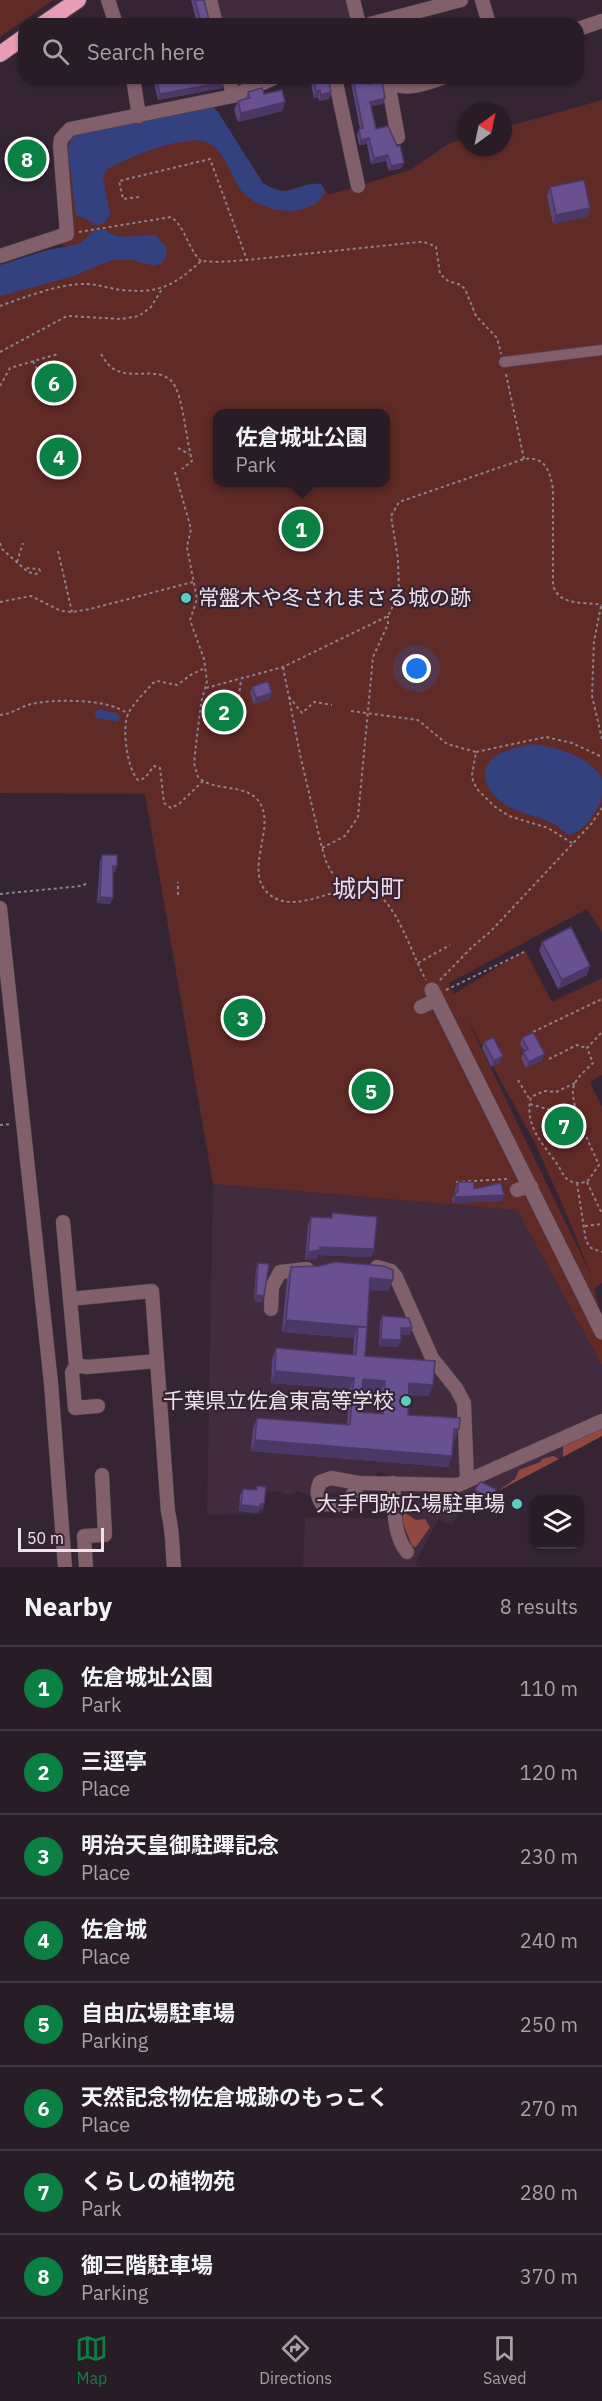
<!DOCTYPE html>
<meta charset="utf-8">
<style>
body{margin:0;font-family:"IBM Plex Sans","Noto Sans JP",sans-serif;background:#30252f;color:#f1f3f6}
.controls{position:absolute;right:18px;bottom:18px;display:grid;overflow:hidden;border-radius:12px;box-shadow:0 2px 4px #0004}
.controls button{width:54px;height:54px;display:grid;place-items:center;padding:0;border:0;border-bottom:2px solid #443a44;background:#281c27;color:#f1f3f6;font:30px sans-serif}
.compass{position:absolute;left:458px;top:102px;width:54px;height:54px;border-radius:50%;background:#281c27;box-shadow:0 2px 4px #0004;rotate:33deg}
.scale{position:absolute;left:18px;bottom:15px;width:86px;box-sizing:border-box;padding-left:6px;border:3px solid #ede3ec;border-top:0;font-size:16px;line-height:21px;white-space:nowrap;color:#ede3ec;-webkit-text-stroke:4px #352534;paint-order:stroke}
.you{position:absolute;left:417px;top:669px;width:21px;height:21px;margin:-15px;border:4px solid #fff;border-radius:50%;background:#1a73e8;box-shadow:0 0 0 9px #1a73e833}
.badge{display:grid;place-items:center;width:39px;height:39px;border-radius:50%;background:#0b8043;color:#fff;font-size:20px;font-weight:700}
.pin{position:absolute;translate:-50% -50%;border:3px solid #fff;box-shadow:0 2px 6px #0006}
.popup{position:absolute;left:213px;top:409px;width:177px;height:78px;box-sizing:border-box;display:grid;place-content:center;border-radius:12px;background:#281c27;filter:drop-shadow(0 2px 4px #0005);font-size:20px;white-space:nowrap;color:#a5a1a7}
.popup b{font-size:22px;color:#f1f3f6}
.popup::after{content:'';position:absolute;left:50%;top:100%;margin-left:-12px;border:12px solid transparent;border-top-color:#281c27}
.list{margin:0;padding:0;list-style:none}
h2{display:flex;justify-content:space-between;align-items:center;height:78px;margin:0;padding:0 24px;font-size:26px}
h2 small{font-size:20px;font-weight:400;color:#a5a1a7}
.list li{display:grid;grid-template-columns:39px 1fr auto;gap:18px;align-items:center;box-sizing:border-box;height:84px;padding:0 24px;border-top:2px solid #443a44}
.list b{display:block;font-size:22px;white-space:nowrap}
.list p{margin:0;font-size:20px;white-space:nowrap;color:#a5a1a7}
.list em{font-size:20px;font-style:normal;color:#a5a1a7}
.icon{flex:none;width:33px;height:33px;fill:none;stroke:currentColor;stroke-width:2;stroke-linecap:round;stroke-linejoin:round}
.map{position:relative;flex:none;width:602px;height:1567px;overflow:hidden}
.search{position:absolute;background:#281c27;box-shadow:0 2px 4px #0004;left:18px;right:18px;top:18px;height:66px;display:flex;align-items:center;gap:15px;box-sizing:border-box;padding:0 21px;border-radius:18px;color:#a5a1a7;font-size:22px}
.sheet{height:750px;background:#281c27}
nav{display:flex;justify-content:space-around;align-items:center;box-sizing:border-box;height:84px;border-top:2px solid #443a44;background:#281c27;font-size:16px;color:#a5a1a7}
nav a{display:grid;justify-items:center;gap:3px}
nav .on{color:#0b8043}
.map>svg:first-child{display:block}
</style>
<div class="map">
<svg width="602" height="1567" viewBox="0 0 602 1567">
<rect width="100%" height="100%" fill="#352534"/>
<path fill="#402b3f" d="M 214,0 L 346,0 L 353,24 L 220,24 Z
M 213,1184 L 517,1210 L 602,1366 L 602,1436 L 498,1491 L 490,1503 L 470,1494 L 452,1525 L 438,1519 L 415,1564 L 422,1567 L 303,1567 L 305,1517 L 390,1519 L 396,1479 L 379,1472 L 370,1479 L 367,1485 L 371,1496 L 368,1497 L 367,1490 L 364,1488 L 340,1500 L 337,1493 L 308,1496 L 299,1491 L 288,1495 L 279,1491 L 266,1493 L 263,1514 L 207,1515 Z"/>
<path fill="#602a26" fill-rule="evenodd" d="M 0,0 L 53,0 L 0,37 Z
M 602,100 L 602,932 L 587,909 L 449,983 L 454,994 L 525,950 L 552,1002 L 602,978 L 602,1075 L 590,1082 L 602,1107 L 602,1283 L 594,1289 L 602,1318 L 602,1366 L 517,1210 L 213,1184 L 145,794 L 0,793 L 0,265 L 64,247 L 61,240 L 74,236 L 70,210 L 66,139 L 69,130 L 213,107 L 263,183 C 290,201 295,182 321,184 L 329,195 L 410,170 L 450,143 L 467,138 L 467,147 L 503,147 L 503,128 ZM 217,414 L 385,414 L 385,482 L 217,482 ZM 466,1017 L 536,1145 L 569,1220 L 591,1275 Z"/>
<path fill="#934741" d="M 602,1424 L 602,1436 L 563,1457 L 563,1446 L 577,1437 L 581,1438 L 580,1437 Z
M 553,1456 L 559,1459 L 498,1491 L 515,1479 L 519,1470 L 540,1462 L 542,1459 Z
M 405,1513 L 416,1520 L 425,1519 L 430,1527 L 416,1547 L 412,1546 L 401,1518 Z"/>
<path fill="#33417e" d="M 203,107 L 213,107 L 218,112 L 263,183 C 290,201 295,182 321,184 L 325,192 C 321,202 310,208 300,210 C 281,214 253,206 241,190 C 230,176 223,144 202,141 C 177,137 127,158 106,170 L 103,177 L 110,215 L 103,224 L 94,225 L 92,222 L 76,215 L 68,152 L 69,143 L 74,135 Z
M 105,229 C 115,242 141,234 156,235 L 167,249 L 165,259 L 161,264 L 154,266 L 132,260 L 112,260 L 74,276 L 0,296 L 0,265 L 48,250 L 79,244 L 95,230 Z
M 99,709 L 117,713 L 120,717 L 118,722 L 96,718 L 94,714 Z
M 533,744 C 556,747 589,756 601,777 C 602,784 602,794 601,801 C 597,813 581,833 569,835 C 562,831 557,825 550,822 C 537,816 523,814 511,808 C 492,798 473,775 494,757 C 504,749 521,747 533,744 Z"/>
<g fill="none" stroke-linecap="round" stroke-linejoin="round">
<defs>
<path id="pedestrian" d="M 504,362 L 602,350"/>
<path id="minor" d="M 108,0 L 116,24
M 210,0 L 216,24
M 353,0 L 359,24
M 482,0 L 489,24
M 370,24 L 461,0
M 578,29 L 602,21
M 133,78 L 139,116
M 229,78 L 233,96
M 335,78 L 358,186
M 384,78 C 400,93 423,85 442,78
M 388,82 L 398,137
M 0,256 L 67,234 L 60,146 L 61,139 L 70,129 L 233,96 L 274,78
M 0,908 L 51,1383 L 65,1567
M 421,1007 L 436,1000
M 517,1190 L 531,1186
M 63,1222 L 76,1365 L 72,1373 L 75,1408 L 98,1406
M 377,1267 L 391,1271 L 396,1277 L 432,1358 L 456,1388 L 464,1403 L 467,1480
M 70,1299 L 152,1291 L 168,1512 C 173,1530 172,1548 174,1567
M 271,1309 L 272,1287 L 280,1272 L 307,1269
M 76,1365 L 87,1367 L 157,1361
M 359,1483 L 347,1505 L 322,1504 C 317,1496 316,1492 320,1482 L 331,1478 L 359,1483 L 458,1485 L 602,1421
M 393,1483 C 395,1507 392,1533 407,1552
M 86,1567 L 84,1536 L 105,1535 L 102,1475"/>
<path id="tertiary" d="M 432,990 L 602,1332"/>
<path id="trunk" d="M 43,24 L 78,0
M 0,54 L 24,37"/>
</defs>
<use href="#pedestrian" stroke="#4f404e" stroke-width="12"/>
<use href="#minor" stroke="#4f404e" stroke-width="15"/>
<use href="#tertiary" stroke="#4f404e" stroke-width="16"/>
<use href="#trunk" stroke="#4f404e" stroke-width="18"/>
<path stroke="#8f828e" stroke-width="2" stroke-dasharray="3 3" stroke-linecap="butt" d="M 139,197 L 123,199 L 119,181 L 210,159 L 247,260
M 79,232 L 171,217 C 186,227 187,248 201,261
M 0,306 C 22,298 62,283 85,284 C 98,284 110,289 122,290 C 159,294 175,285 201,261 L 219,262 L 247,260 L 419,242 L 428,243 L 436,247 L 440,274 L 448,281 L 461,285 L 465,289 L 476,316 L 497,338 L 501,354
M 0,352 L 67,316 L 121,319 L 139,316 L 151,307 L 162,289
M 101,354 C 106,362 111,370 121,372 C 139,378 165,365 176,388 C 183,404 187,441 192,461 L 182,469
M 33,361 L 47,390
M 506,374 L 524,459
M 0,386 L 10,368 L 58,354
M 178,448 L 189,454
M 175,472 L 191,529 L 187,547 L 197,599 L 190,620 L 204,659 L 207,681 L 201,703 L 195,753 L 194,763 L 198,777 C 214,793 247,782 260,803 C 276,829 242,873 270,895 C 302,919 350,871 380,896 C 401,915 412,955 426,980
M 0,543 L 2,549 L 28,572 L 36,574 L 40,571 L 39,569 L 25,568
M 58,551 L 72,612
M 17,562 L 23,543
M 0,602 L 31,596 L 61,611 L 72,612 L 90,609 L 193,582
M 601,606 L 594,641 L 592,696 L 602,739
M 283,667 L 301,759 L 322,848 L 327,864 L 343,891
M 206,688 L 283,667 L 388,616 L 399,593 L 398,559 L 391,516 L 399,502 L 524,459 C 545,456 550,471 553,489 L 553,585 C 559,607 584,601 602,605
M 239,697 L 241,679
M 289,697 L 302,713 L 314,702 L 332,705
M 351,711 L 418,720 L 447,744 L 476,752 L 472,775 L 473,781 L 477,789 L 494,806 L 509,816 L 548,828 L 572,843
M 0,715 C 12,714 20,707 31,704 C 55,699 108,698 128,714
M 476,752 L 546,737 L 572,743 L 602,757
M 203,781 L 179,804 L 171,808 L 164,803 L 160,768 L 154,766 L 145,778 L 138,780 C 127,769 121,726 129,712 C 135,702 145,692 153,683 L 157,681 L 177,685 L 192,674 L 205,668
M 322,848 L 345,836 L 358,817 L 373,657 L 388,624 L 388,616
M 0,894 L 81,886 L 88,883
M 178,895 L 178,882
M 418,963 L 450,945
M 440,980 L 472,947 L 490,932 L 592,823 L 602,808
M 446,990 L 524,952
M 533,1032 L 602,999
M 549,1059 L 577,1045 L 587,1048
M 518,1080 L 530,1100
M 575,1083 L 556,1092 L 544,1091 L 531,1097 C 524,1124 541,1142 555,1161 C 560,1167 562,1175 568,1180 C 574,1184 580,1183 587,1182 L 599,1165 C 591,1146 571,1109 573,1089 C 575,1078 586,1070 593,1063 L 587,1048 L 602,1032
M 530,1104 L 564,1114 L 567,1114 L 575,1105
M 567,1114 L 582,1124
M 0,1125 L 12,1124
M 456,1182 L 507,1179 L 508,1182
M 587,1182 L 602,1214
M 577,1183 L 586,1241 L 591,1248 L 602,1252
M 585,1226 L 602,1224"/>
<use href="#pedestrian" stroke="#81606b" stroke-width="10"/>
<use href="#minor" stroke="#81606b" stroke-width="14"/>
<use href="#tertiary" stroke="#81606b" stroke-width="15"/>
<use href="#trunk" stroke="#e89cb6" stroke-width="16"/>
</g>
<path fill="#5a457d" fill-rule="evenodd" d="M 191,0 L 204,0 L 210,24 L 197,24 Z
M 153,78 L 223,78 L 224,82 L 222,88 L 158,100 Z
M 312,78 L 328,78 L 331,92 L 329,99 L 319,101 L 318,97 L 314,98 L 311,83 Z
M 350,78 L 367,78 L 368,84 L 383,104 L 371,106 L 376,129 L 402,168 L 389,171 L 386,161 L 371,164 L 367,144 L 359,145 L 357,134 L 360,129 Z
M 248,92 L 264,94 L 285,102 L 282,111 L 238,122 L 234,110 L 238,101 L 245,99 Z
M 550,187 L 590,208 L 587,217 L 553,224 L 547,196 Z
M 252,687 L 270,699 L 254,704 L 250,693 Z
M 218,694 L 233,723 L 213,721 L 216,701 Z
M 102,855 L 117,866 L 115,872 L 113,872 L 113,898 L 110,904 L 97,903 L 100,861 Z
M 542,942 L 587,975 L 558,989 L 539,951 Z
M 522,1038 L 542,1060 L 526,1068 L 521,1058 L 524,1051 L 520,1044 Z
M 484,1042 L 501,1062 L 491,1067 L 482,1048 Z
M 458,1182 L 502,1201 L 453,1203 L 452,1199 L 455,1193 L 455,1188 Z
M 332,1213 L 374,1249 L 371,1257 L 318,1255 L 317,1259 L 305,1260 L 308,1225 L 311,1217 L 331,1218 Z
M 258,1263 L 264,1296 L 262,1302 L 254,1301 L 256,1269 Z
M 291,1267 L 393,1280 L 388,1291 L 369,1290 L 365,1356 L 433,1385 L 429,1396 L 409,1395 L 408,1415 L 459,1429 L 454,1441 L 453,1440 L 452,1456 L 448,1467 L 251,1451 L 253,1429 L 257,1418 L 347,1425 L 349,1389 L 271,1383 L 272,1360 L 276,1348 L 353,1355 L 354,1338 L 282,1332 L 287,1279 ZM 362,1391 L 381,1392 L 380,1414 L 360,1412 Z
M 382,1316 L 412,1328 L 410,1335 L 401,1334 L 401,1340 L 398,1347 L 379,1346 L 380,1322 Z
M 257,1486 L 262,1510 L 259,1510 L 257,1513 L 239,1511 L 240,1495 L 243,1489 L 255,1490 Z
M 496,1489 L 490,1502 L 474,1493 L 475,1490 Z"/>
<path fill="#4a3866" d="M 224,82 L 222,88 L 158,100 L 160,94 Z
M 320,90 L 318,97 L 314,98 L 316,91 Z
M 331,92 L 329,99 L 319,101 L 321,95 Z
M 385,98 L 383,104 L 368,107 L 370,102 Z
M 285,102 L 282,111 L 238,122 L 241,113 Z
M 369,138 L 367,144 L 359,145 L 361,140 Z
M 388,155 L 386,161 L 371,164 L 374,158 Z
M 404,163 L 402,168 L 389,171 L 391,166 Z
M 590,208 L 587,217 L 553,224 L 556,215 Z
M 272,693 L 270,699 L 254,704 L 256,698 Z
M 215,714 L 236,717 L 233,723 L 213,721 Z
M 113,866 L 117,866 L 115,872 L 110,872 Z
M 100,897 L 113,898 L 110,904 L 97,903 Z
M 590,966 L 587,975 L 558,989 L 562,980 Z
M 545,1054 L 542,1060 L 526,1068 L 529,1062 Z
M 503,1056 L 501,1062 L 491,1067 L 494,1061 Z
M 504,1195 L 502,1201 L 453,1203 L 455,1197 Z
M 320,1247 L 374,1249 L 371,1257 L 318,1255 L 317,1259 L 305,1260 L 308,1252 Z
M 370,1278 L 393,1280 L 388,1291 L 366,1290 Z
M 256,1295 L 264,1296 L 262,1302 L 254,1301 Z
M 286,1320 L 367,1327 L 358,1327 L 354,1338 L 282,1332 Z
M 401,1328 L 412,1328 L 410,1335 L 399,1334 Z
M 381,1339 L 401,1340 L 398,1347 L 379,1346 Z
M 275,1371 L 354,1378 L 349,1389 L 271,1383 Z
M 363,1379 L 385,1381 L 381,1392 L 358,1390 Z
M 409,1383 L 433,1385 L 429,1396 L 405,1394 Z
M 454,1429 L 459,1429 L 454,1441 L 450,1440 Z
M 255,1440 L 452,1456 L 448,1467 L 251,1451 Z
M 260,1504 L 264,1504 L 262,1510 L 259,1510 L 257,1513 L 239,1511 L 241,1505 Z"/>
<path fill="#695091" stroke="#4a3866" stroke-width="1.5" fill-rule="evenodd" d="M 195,0 L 204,0 L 210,24 L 201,24 Z
M 156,78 L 223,78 L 224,82 L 160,94 Z
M 313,78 L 328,78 L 331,92 L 321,95 L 320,90 L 316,91 Z
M 353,78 L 367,78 L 368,84 L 382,81 L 385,98 L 370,102 L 376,129 L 388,126 L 397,146 L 400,145 L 404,163 L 391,166 L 388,155 L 374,158 L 369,138 L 361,140 L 359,129 L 363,128 Z
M 262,88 L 264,94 L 282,90 L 285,102 L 241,113 L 238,101 L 250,98 L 248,92 Z
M 584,180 L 590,208 L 556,215 L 550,187 Z
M 268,681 L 272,693 L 256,698 L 252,687 Z
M 218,694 L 238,697 L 236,717 L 215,714 Z
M 102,855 L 117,855 L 117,866 L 113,866 L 113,898 L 100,897 Z
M 571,927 L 590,966 L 562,980 L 542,942 Z
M 533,1032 L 545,1054 L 529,1062 L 523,1052 L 528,1049 L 522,1038 Z
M 493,1037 L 503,1056 L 494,1061 L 484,1042 Z
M 458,1182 L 474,1182 L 474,1189 L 501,1183 L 504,1195 L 455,1197 L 455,1193 L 458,1192 Z
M 332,1213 L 377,1217 L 374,1249 L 320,1247 L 320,1250 L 308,1252 L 311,1217 L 332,1218 Z
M 335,1262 L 384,1266 L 393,1270 L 393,1280 L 370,1278 L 367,1327 L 286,1320 L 291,1267 L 319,1266 Z
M 258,1263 L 269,1264 L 264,1296 L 256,1295 Z
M 382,1316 L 409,1318 L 412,1328 L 401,1328 L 401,1340 L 381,1339 Z
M 358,1327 L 367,1327 L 365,1356 L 435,1361 L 433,1385 L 409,1383 L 408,1415 L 460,1418 L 459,1429 L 454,1429 L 452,1456 L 255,1440 L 257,1418 L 350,1425 L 354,1378 L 275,1371 L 276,1348 L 356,1355 ZM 363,1379 L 385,1381 L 383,1414 L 360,1412 Z
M 481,1482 L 496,1489 L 491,1499 L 475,1490 L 479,1483 Z
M 257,1486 L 266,1487 L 264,1504 L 260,1504 L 260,1507 L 241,1505 L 243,1489 L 257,1490 Z"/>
<g fill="#58cec1" stroke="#352534" stroke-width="2">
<circle cx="186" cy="598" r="6"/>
<circle cx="406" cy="1401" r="6"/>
<circle cx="517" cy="1504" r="6"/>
</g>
<g text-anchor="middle" stroke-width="4.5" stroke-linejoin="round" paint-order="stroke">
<g font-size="21" fill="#ede3ec" stroke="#352534" text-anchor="end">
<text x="198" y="605" text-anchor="start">常盤木や冬されまさる城の跡</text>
<text x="394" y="1408">千葉県立佐倉東高等学校</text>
<text x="505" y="1511">大手門跡広場駐車場</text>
</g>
<g font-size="24" fill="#edd8eb" stroke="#352534">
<text x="368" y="897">城内町</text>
</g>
</g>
</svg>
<div class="controls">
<button><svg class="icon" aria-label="layers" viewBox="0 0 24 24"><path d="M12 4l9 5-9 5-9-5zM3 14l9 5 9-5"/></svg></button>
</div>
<svg class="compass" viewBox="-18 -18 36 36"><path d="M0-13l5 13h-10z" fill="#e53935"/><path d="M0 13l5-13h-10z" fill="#a5a1a7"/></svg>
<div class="scale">50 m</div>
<div class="you"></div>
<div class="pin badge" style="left:301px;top:529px">1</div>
<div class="popup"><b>佐倉城址公園</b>Park</div>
<div class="pin badge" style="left:224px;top:712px">2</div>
<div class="pin badge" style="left:243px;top:1018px">3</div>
<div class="pin badge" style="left:59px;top:457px">4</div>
<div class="pin badge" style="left:371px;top:1091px">5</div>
<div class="pin badge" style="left:54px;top:383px">6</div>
<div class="pin badge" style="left:564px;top:1126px">7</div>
<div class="pin badge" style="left:27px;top:159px">8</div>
<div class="search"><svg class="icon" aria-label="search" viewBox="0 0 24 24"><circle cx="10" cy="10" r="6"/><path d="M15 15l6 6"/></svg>Search here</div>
</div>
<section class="sheet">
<h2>Nearby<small>8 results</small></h2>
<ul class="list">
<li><span class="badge">1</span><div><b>佐倉城址公園</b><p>Park</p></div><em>110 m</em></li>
<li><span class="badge">2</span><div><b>三逕亭</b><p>Place</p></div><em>120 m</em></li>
<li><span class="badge">3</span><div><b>明治天皇御駐蹕記念</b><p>Place</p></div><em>230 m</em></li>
<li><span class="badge">4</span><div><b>佐倉城</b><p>Place</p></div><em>240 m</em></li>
<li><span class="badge">5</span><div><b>自由広場駐車場</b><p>Parking</p></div><em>250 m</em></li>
<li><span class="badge">6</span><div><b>天然記念物佐倉城跡のもっこく</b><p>Place</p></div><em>270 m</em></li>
<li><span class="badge">7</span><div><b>くらしの植物苑</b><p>Park</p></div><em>280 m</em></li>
<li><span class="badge">8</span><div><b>御三階駐車場</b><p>Parking</p></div><em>370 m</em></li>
</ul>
</section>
<nav>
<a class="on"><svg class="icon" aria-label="map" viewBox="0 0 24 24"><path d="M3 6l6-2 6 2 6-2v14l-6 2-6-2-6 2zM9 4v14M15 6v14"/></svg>Map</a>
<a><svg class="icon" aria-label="directions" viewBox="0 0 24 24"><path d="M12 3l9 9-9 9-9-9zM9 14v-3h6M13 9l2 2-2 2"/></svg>Directions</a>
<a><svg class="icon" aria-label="saved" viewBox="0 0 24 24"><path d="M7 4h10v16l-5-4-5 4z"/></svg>Saved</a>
</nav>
